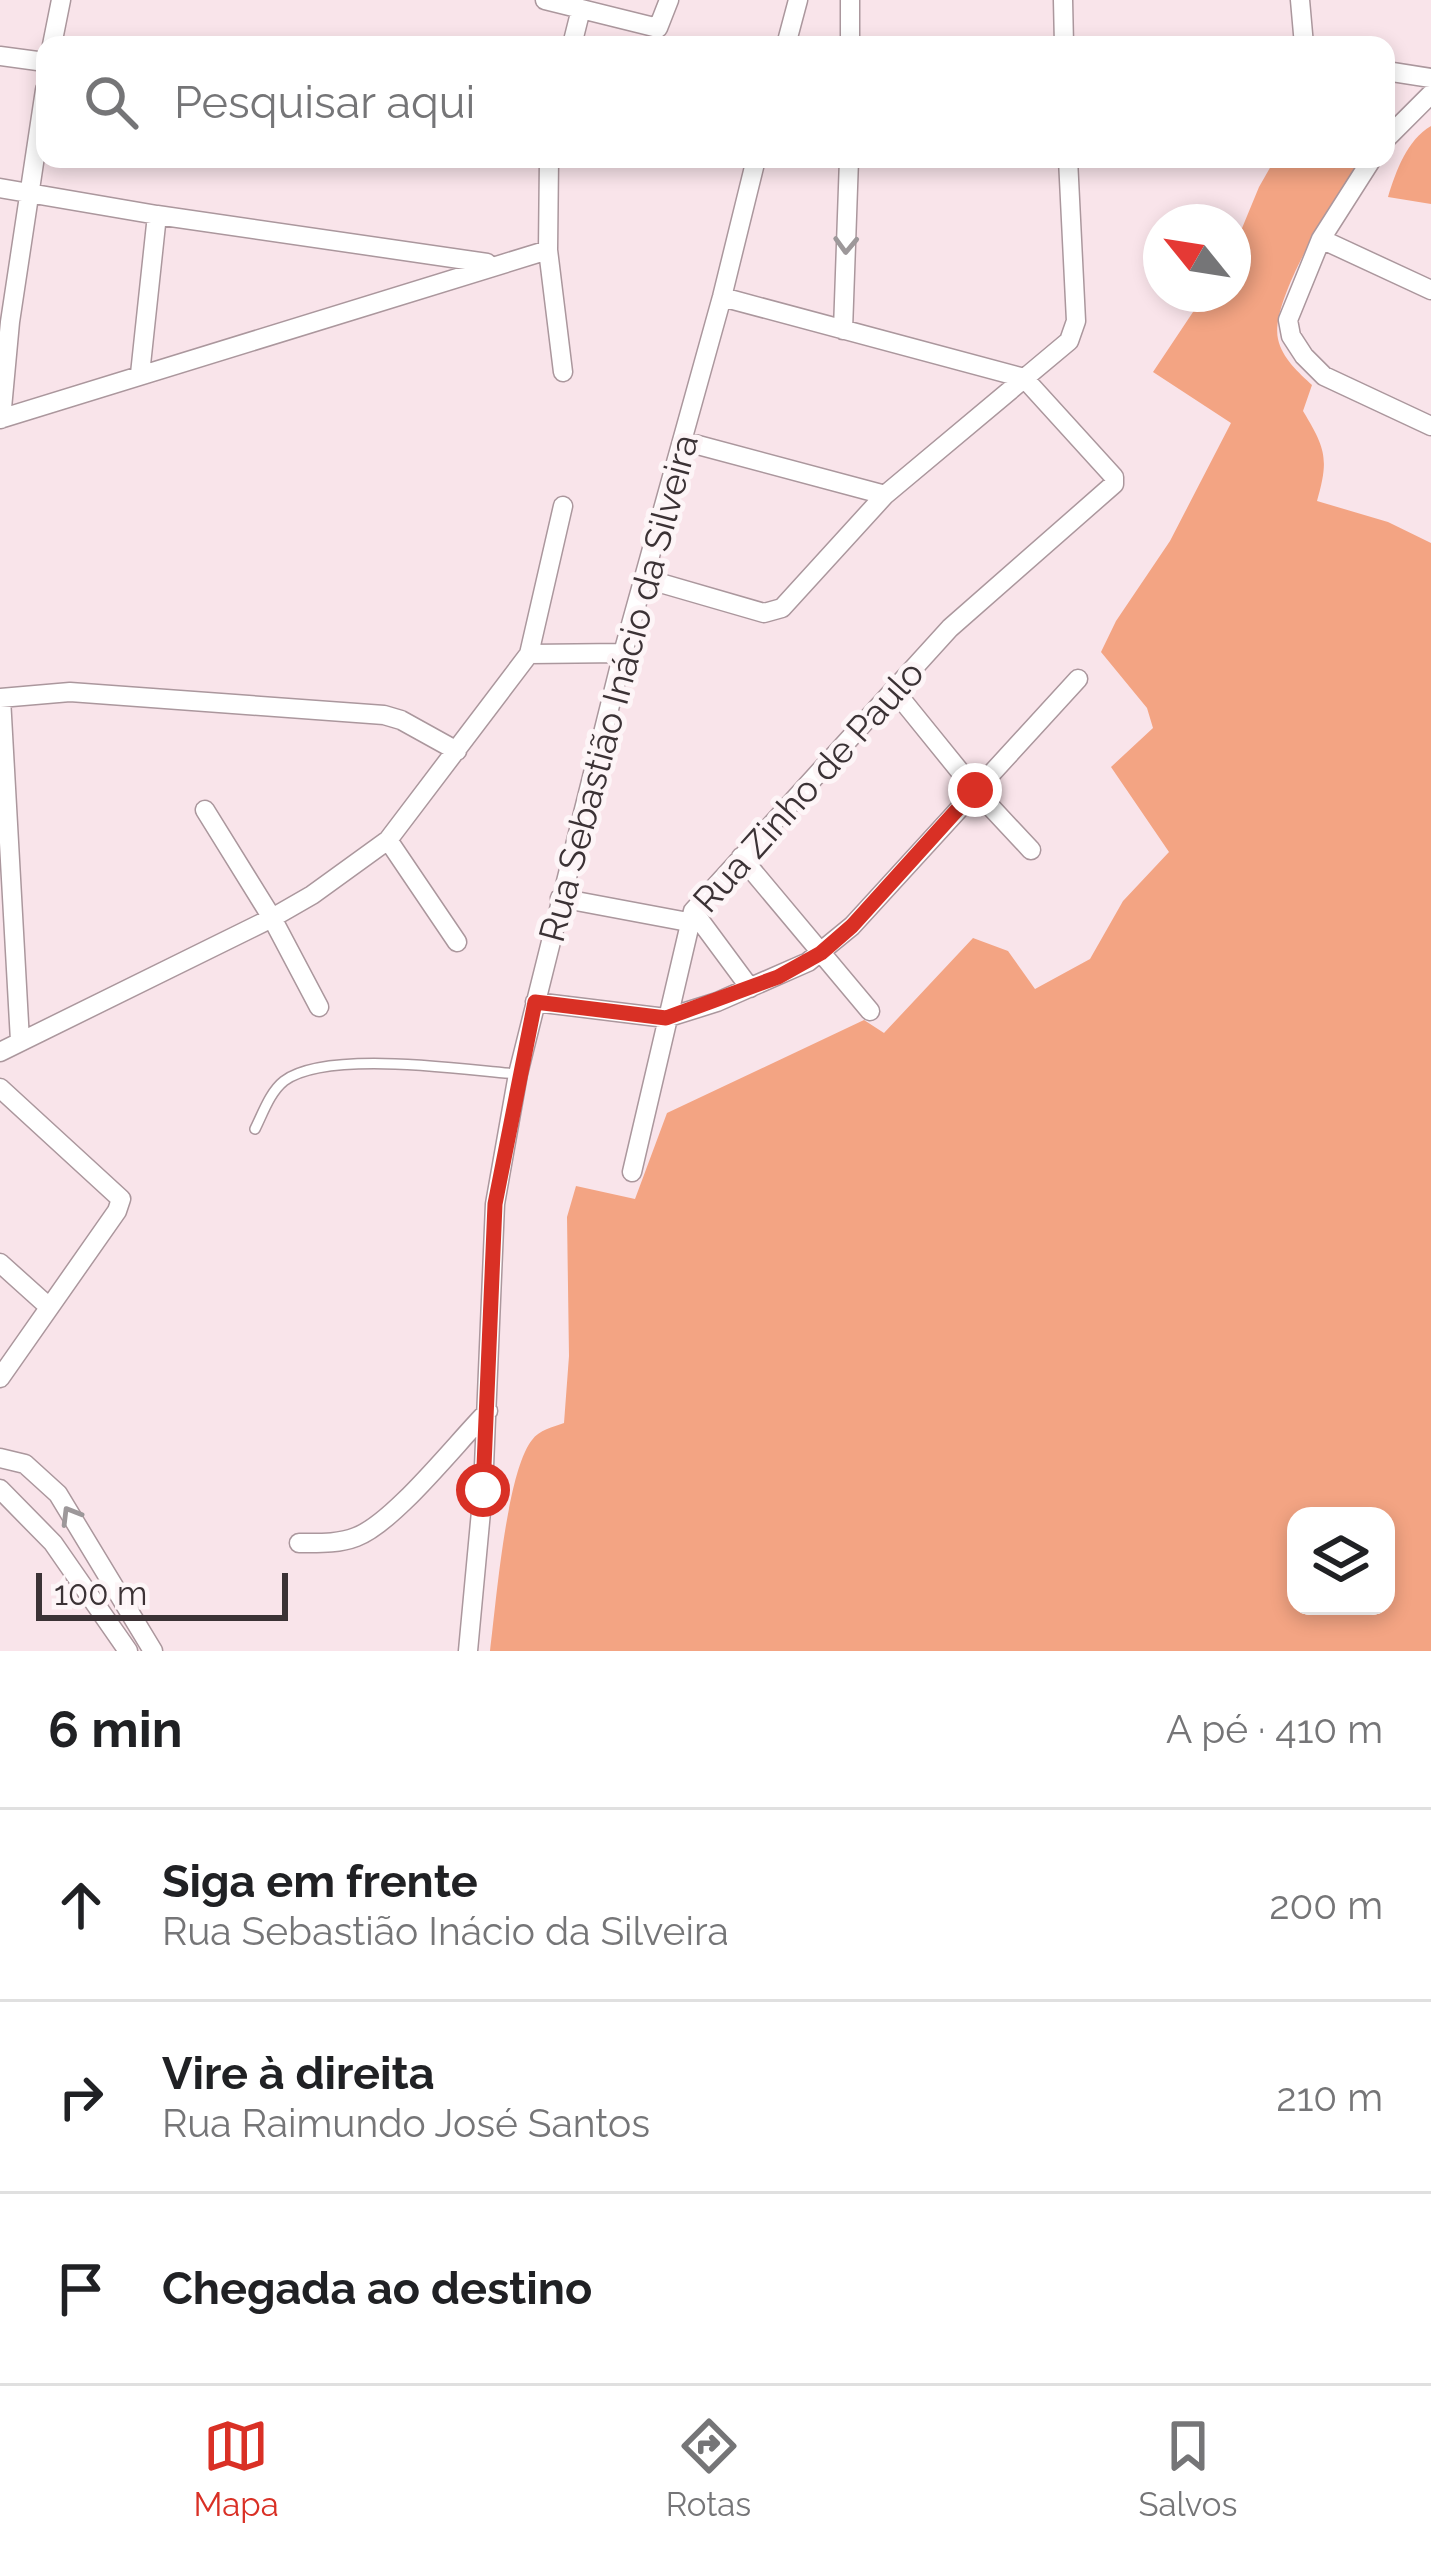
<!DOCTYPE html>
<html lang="pt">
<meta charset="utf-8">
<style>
body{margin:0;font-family:Raleway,sans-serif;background:#f2f2f2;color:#202124}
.controls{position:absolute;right:36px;bottom:36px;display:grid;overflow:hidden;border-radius:24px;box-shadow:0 6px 18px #0003}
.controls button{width:108px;height:108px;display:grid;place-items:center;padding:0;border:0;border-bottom:3px solid #e0e0e0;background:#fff;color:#202124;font:60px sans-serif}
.compass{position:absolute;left:1143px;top:204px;width:108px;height:108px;border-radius:50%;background:#fff;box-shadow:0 6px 18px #0003;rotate:300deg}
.scale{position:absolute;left:36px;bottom:30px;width:252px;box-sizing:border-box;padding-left:12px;border:6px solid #3b3235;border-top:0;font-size:33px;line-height:42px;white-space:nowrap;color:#3b3235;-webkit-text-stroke:9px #fdf5f7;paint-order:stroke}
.stop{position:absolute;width:36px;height:36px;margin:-27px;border:9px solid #d93025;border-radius:50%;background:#fff}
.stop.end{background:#d93025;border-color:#fff;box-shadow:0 3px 12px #0008}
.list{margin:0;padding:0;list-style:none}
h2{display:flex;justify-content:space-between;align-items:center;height:156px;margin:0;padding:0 48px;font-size:51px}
h2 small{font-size:39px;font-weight:400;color:#757577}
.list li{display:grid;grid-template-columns:78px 1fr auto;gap:36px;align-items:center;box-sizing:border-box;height:192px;padding:0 48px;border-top:3px solid #e0e0e0}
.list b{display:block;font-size:45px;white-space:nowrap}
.list p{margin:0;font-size:39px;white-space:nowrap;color:#757577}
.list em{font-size:39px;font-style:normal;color:#757577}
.icon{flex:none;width:66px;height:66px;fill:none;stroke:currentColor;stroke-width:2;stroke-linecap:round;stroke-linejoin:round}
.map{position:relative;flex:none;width:1431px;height:1651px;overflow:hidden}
.search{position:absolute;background:#fff;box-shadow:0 6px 18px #0003;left:36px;right:36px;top:36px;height:132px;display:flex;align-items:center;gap:30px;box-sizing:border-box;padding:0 42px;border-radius:24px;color:#757577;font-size:45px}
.sheet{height:732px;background:#fff}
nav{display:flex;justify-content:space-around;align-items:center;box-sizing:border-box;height:168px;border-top:3px solid #e0e0e0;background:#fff;font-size:33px;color:#757577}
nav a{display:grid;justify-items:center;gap:6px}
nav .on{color:#d93025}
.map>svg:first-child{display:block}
</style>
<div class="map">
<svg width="1431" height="1651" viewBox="0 0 1431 1651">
<rect width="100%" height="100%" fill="#f9e4ea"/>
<path fill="#f3a483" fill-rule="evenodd" d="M 1431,126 L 1431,204 L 1388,197 C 1396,171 1407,140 1431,126 Z
M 1275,159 L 1362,159 C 1338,192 1269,300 1278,339 C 1282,358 1299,373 1312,385 L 1303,411 C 1326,449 1329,459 1317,501 L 1388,522 L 1431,543 L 1431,1651 L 490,1651 C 496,1605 506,1473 532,1440 C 539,1430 553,1427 564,1423 L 569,1356 L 567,1217 L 576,1186 L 635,1199 L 667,1113 L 864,1020 L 884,1033 L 973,938 L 1008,951 L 1035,989 L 1090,959 L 1123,901 L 1169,852 L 1111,767 L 1153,728 L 1147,708 L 1101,652 L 1116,621 L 1170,541 L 1231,423 L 1153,372 L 1205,294 L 1233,294 L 1233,250 L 1259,187 ZM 1296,1516 L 1386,1516 L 1386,1606 L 1296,1606 Z"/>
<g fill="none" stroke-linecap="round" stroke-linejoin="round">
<defs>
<path id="service" d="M 255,1129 C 263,1113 270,1092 284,1081 C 327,1049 464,1070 518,1074"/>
<path id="minor" d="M 545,0 L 658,28 L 669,0
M 850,0 L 850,45
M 1063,0 L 1064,45
M 1300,0 L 1304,45
M 52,45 L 61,0
M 572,45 L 581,9
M 786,45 L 798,0
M 0,56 L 45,62
M 1386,71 L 1431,78
M 1386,139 L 1431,94
M 549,159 L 548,250 L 563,372
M 1372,159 L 1321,239 L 1288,320 L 1291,336 L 1304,356 L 1324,376 L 1431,426
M 0,188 L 157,215 L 487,263
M 1321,239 L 1431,290
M 843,330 L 849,159
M 140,374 L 157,215
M 0,419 L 548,250
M 1,419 L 10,322 L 45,90
M 683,441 L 885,495
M 643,578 L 764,613 L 782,608 L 885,495 L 1069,341 L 1076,321 L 1068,159
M 529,654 L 563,506
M 894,690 L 975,790 L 1031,850
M 0,698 L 70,692 L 384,715 L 401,720 L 457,751
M 1,698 L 20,1041
M 205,810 L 272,918 L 319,1007
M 388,840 L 457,942
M 741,857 L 870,1011
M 560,898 L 688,922
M 693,911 L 750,988
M 535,1002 L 666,1018 L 717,1002 L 808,962 L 852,926 L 1078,679
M 0,1052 L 272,918 L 312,895 L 388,840 L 529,654 L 623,653
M 0,1088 L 121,1199 L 117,1211 L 0,1378
M 632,1172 L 693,911 L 950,628 L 1114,484 L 1114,477 L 1024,378 L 722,297
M 0,1263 L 49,1307
M 0,1458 L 25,1464 L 58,1494 L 153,1651
M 0,1489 L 53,1543 L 128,1651
M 299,1543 C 319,1543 338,1544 356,1537 C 394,1523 457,1442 488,1411
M 468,1651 L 483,1490 L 495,1204 L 518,1074 L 623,653 L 722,297 L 756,159"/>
</defs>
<use href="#service" stroke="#ab979d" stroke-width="12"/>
<use href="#minor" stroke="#ab979d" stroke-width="21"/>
<use href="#service" stroke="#fff" stroke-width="9"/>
<use href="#minor" stroke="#fff" stroke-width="18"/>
</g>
<defs><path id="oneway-chevron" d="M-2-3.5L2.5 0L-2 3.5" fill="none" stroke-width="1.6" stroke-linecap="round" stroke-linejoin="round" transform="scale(3)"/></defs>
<g stroke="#9d989a">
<use href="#oneway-chevron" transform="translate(846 245) rotate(92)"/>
<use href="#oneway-chevron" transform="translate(70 1515) rotate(-121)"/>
</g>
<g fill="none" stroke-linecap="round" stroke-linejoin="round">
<path stroke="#d93025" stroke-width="15" d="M 483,1490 L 495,1204 L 535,1002 L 666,1018 L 778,977 L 821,953 L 852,926 L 975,790"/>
</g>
<g text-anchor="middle" stroke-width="10" stroke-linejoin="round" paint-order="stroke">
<g font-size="36" fill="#3b3235" stroke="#fdf5f7">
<text transform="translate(618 688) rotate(-75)" y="13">Rua Sebastião Inácio da Silveira</text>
<text transform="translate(808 786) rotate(-48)" y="13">Rua Zinho de Paulo</text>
</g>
</g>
</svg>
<div class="controls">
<button><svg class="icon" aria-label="layers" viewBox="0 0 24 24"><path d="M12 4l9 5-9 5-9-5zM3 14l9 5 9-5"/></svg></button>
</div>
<svg class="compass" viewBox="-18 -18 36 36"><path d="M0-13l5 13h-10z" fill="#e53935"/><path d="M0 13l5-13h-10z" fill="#757577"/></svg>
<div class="scale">100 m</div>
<div class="stop" style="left:483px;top:1490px"></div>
<div class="stop end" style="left:975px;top:790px"></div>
<div class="search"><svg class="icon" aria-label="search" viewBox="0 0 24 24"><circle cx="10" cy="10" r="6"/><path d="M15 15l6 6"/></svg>Pesquisar aqui</div>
</div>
<section class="sheet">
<h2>6 min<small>A pé · 410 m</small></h2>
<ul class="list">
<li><svg class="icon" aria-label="ahead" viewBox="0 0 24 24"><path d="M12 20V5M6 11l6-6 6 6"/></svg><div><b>Siga em frente</b><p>Rua Sebastião Inácio da Silveira</p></div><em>200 m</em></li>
<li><svg class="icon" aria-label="right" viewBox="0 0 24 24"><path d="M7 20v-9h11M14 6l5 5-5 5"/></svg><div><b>Vire à direita</b><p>Rua Raimundo José Santos</p></div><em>210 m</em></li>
<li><svg class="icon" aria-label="arrive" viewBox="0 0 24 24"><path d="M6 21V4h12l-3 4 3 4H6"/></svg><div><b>Chegada ao destino</b></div></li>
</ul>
</section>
<nav>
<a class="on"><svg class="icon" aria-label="map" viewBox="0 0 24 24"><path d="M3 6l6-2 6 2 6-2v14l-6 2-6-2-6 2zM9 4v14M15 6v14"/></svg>Mapa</a>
<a><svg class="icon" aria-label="directions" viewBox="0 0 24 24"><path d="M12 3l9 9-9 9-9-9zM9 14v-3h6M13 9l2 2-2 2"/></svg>Rotas</a>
<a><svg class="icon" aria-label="saved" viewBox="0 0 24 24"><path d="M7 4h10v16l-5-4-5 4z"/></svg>Salvos</a>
</nav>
